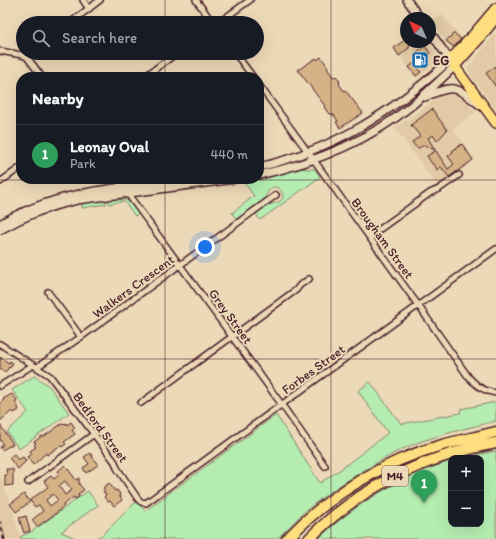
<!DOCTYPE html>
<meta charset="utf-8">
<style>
body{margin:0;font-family:Itim,sans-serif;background:#242831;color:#f1f3f6}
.controls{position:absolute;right:12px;bottom:12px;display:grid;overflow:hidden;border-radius:8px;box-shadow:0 4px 16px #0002}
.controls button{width:36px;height:36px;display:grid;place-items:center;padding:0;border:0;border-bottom:1px solid #363941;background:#171b24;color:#f1f3f6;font:20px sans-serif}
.compass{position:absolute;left:400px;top:12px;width:36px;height:36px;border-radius:50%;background:#171b24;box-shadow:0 4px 16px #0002;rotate:315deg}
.you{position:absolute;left:205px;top:247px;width:14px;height:14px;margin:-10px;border:3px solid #fff;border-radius:50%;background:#1a73e8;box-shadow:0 0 0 6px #1a73e833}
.badge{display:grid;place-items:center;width:26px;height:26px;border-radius:50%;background:#1f6fb2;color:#fff;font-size:13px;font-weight:700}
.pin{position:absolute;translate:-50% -33px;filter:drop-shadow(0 1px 2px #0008)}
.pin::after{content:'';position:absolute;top:21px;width:14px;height:12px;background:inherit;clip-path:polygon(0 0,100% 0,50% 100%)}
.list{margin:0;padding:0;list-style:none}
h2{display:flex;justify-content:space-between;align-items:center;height:52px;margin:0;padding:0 16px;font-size:17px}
h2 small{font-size:13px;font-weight:400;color:#9ea1a6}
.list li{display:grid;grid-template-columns:26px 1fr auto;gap:12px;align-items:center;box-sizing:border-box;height:60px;padding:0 16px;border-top:1px solid #363941}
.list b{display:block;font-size:15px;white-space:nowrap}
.list p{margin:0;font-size:13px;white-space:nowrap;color:#9ea1a6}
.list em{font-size:13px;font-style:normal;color:#9ea1a6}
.icon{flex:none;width:22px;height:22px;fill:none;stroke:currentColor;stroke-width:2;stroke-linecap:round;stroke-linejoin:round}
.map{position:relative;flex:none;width:496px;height:539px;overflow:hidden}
.search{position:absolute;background:#171b24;box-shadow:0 4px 16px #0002;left:16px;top:16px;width:248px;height:44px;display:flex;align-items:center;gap:10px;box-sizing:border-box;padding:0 14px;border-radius:22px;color:#9ea1a6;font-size:15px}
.panel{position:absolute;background:#171b24;box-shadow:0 4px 16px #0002;left:16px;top:72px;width:248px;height:112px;border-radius:16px}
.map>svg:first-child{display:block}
</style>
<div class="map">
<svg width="496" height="539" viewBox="0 0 496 539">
<rect width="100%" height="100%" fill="#ecd9b7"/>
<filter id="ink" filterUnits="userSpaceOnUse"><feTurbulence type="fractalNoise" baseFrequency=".025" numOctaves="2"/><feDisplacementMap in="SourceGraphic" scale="8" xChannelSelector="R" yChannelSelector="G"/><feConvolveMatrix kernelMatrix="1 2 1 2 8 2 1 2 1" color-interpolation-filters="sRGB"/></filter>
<g filter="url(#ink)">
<path fill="#e2caa6" d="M 442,15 L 462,38 L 454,48 L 452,49 L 432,22 Z
M 495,34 L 496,36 L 496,110 L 468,71 L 468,68 Z
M 406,39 L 406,42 L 428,42 L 439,58 L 438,62 L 416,78 L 394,48 Z
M 449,93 L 459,96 L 467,103 L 475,112 L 453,129 L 475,159 L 438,187 L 395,128 L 440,96 Z
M 0,474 L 14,515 L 21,539 L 0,539 Z"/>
<path fill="#b5edb1" stroke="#80866e" d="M 300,168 L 308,169 L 315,169 L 320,177 L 260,220 L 256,214 L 268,205 L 279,202 L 283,198 C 283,191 277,183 270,189 C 267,192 266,197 263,200 L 236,219 L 232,213 L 254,196 L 244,182 L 266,178 Z
M 108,199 C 115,199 121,200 127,200 L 139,214 L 135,216 L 124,201 L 109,204 Z
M 106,200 L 106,204 L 82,208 L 82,203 Z
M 34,376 L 49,386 L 69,413 L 19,449 L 7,432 L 28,412 L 12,390 Z
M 370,382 L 401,424 L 460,413 L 461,409 L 496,402 L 496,421 C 468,428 441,434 414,444 C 399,450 385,458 371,466 C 346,481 322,496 301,515 C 293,523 285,531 277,539 L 92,539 L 101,536 L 135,503 L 138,502 L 145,511 L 276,415 L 320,483 L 341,469 L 388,433 L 358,391 Z
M 496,451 L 496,539 L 318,539 C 355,504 402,476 451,461 L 451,524 L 481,524 L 481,458 L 461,458 Z
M 88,491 L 98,505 L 61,532 L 78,539 L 21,539 L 20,537 L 31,532 Z"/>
<path fill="#d5b387" stroke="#4a1f2b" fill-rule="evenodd" d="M 454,33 L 461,39 L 454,47 L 446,41 Z
M 406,39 L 406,42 L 410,42 L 409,48 L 399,56 L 394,48 Z
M 425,46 L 430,53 L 422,59 L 417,52 Z
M 321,57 L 328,67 L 327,68 L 333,77 L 336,76 L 340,81 L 339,82 L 340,83 L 339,84 L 344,91 L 345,90 L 363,113 L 340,128 L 336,122 L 338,121 L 333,114 L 332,115 L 330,113 L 329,114 L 324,107 L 325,106 L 298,70 L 316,58 L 317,60 Z
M 414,63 L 421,72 L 416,76 L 409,67 Z
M 496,66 L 496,87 L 486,73 Z
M 432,109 L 447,130 L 437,141 L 433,135 L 428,138 L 435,150 L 424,145 L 419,148 L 416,147 L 412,142 L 420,136 L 411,125 Z
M 462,144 L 473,160 L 449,177 L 441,167 L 437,170 L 434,164 L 433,165 L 427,156 L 435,151 L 436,151 L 448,169 L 454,164 L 448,156 L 453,152 L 452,151 Z
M 0,357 L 9,363 L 10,361 L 13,363 L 10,368 L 9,367 L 5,373 L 0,369 Z
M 12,394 L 17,400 L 15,402 L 18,406 L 18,408 L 19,410 L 14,413 L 12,411 L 0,421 L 0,403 L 4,400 L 3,399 Z
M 71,422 L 75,428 L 72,430 L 75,434 L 64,442 L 66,444 L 62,447 L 61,445 L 47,455 L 46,453 L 33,465 L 27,457 L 32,454 L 30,451 L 36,447 L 34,445 L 36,443 L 34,442 L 42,436 L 43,437 L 63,423 L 64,424 L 66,423 L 67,425 Z
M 0,425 L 13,444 L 2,450 L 0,447 L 3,445 L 0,439 Z
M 90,453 L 98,465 L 86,473 L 83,468 L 89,464 L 84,457 Z
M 14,454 L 18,460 L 23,457 L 26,461 L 18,469 L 9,458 Z
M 65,465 L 76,480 L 79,478 L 79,484 L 84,490 L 78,494 L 79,497 L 75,499 L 74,497 L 63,505 L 64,506 L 60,509 L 59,511 L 37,527 L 32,520 L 43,511 L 39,505 L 35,507 L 30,500 L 48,487 L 44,481 L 51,476 L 54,479 L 60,474 L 58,471 ZM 65,481 L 72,490 L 65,495 L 59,486 ZM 53,494 L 58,500 L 50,506 L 46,500 Z
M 6,469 L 13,469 L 13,485 L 5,486 L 5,475 L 7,475 Z
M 109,483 L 115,491 L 117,490 L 120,494 L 119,495 L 122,500 L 114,506 L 110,501 L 108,502 L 104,497 L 106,495 L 103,491 L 105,490 L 103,488 Z
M 24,494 L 30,502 L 16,512 L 10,504 Z
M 26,516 L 30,531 L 24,533 L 19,518 Z"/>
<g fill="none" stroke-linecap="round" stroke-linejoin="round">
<defs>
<path id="minor" d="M 83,0 L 89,9
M 196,0 L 213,23
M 70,23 L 100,0
M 218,23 L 250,0
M 0,51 L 22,55 L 27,57 L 42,77
M 235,53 L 253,77
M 144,77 L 177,53
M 259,85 L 308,152 L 316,163 L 418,305 L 467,375 C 475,385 483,391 496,393
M 117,179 L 282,405 L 325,466
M 0,182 L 21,167
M 369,237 L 430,193 L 439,189 L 459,175
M 48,292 L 81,337
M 0,344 L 50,376 L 115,462 L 117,468 L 138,499 L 141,502 L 146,503 L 496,249
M 37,367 L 81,337 L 276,195
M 0,386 L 33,365
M 141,403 L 296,290 L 300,285 L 309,279
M 28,482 L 94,434"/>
<path id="secondary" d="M 407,0 L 420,18
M 425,97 C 455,83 456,87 481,106
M 259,167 C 335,149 393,112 450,60 L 430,32
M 259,175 C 313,163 368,141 411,106 C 426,94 440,80 454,67
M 0,224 C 58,189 126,187 191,179
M 0,230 C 24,216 49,206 77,200 L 235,179"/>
<path id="trunk" d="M 496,8 L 473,35 L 450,60 L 496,123
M 454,67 L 479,39 L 496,18"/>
<path id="motorway" d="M 287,539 C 329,495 384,461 442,445 C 460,440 478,437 496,432
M 309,539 C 359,487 426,456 496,443"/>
</defs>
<use href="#minor" stroke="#4a1f2b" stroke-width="8"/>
<use href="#secondary" stroke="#4a1f2b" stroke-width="10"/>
<use href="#trunk" stroke="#4a1f2b" stroke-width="12"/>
<use href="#motorway" stroke="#4a1f2b" stroke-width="13"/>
<use href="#minor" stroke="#ecd9b7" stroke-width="5"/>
<use href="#secondary" stroke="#ecd9b7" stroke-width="7"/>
<use href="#trunk" stroke="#fedf80" stroke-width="9"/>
<use href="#motorway" stroke="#fedf80" stroke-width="10"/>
<defs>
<path id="rail" d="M 0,523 L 4,539"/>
</defs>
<use href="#rail" stroke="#4a1f2b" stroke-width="3"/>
<use href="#rail" stroke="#ecd9b7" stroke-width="1.5" stroke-dasharray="4.5" stroke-linecap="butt"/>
</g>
</g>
<path fill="none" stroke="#4a1f2b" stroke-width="1" stroke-opacity="0.55" d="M 165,0 L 165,23M 331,0 L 331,539M 165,53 L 165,77M 165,179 L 165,539M 0,180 L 496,180M 0,359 L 496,359"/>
<defs>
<symbol id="fuel-square" viewBox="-11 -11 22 22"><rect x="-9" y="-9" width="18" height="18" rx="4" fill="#1f6fb2" stroke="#ecd9b7"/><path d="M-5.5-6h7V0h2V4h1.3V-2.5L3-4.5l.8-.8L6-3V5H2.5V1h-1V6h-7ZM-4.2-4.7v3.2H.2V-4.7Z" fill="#fff"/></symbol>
</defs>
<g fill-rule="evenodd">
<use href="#fuel-square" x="410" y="50" width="20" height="20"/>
</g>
<g text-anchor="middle" stroke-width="4" stroke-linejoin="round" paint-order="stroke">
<rect fill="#ecd9b7" stroke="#7b5755" stroke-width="1" x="382" y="466" width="26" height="20" rx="3"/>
<g font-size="12" font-weight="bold" fill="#4a1f2b">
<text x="395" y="480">M4</text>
</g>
<g font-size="13" font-weight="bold" fill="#4a1f2b" stroke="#ecd9b7" text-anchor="start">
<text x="433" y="65">EG</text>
</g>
<g font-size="13" fill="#4a1f2b" stroke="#ecd9b7">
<text transform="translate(383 238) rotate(54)" y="5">Brougham Street</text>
<text transform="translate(133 286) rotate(-36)" y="5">Walkers Crescent</text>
<text transform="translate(231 316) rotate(54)" y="5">Grey Street</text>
<text transform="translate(313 369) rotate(-36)" y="5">Forbes Street</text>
<text transform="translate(101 427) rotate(54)" y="5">Bedford Street</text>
</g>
</g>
</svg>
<div class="controls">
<button>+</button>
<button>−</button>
</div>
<svg class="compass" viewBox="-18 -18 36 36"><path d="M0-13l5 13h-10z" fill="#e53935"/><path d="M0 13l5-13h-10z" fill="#9ea1a6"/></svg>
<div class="you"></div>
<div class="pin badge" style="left:424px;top:503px;background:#2e9e5b">1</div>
<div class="search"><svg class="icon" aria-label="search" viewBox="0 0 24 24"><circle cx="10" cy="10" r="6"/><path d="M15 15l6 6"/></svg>Search here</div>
<section class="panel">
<h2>Nearby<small></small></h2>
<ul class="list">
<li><span class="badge" style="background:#2e9e5b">1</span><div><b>Leonay Oval</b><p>Park</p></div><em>440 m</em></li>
</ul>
</section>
</div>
